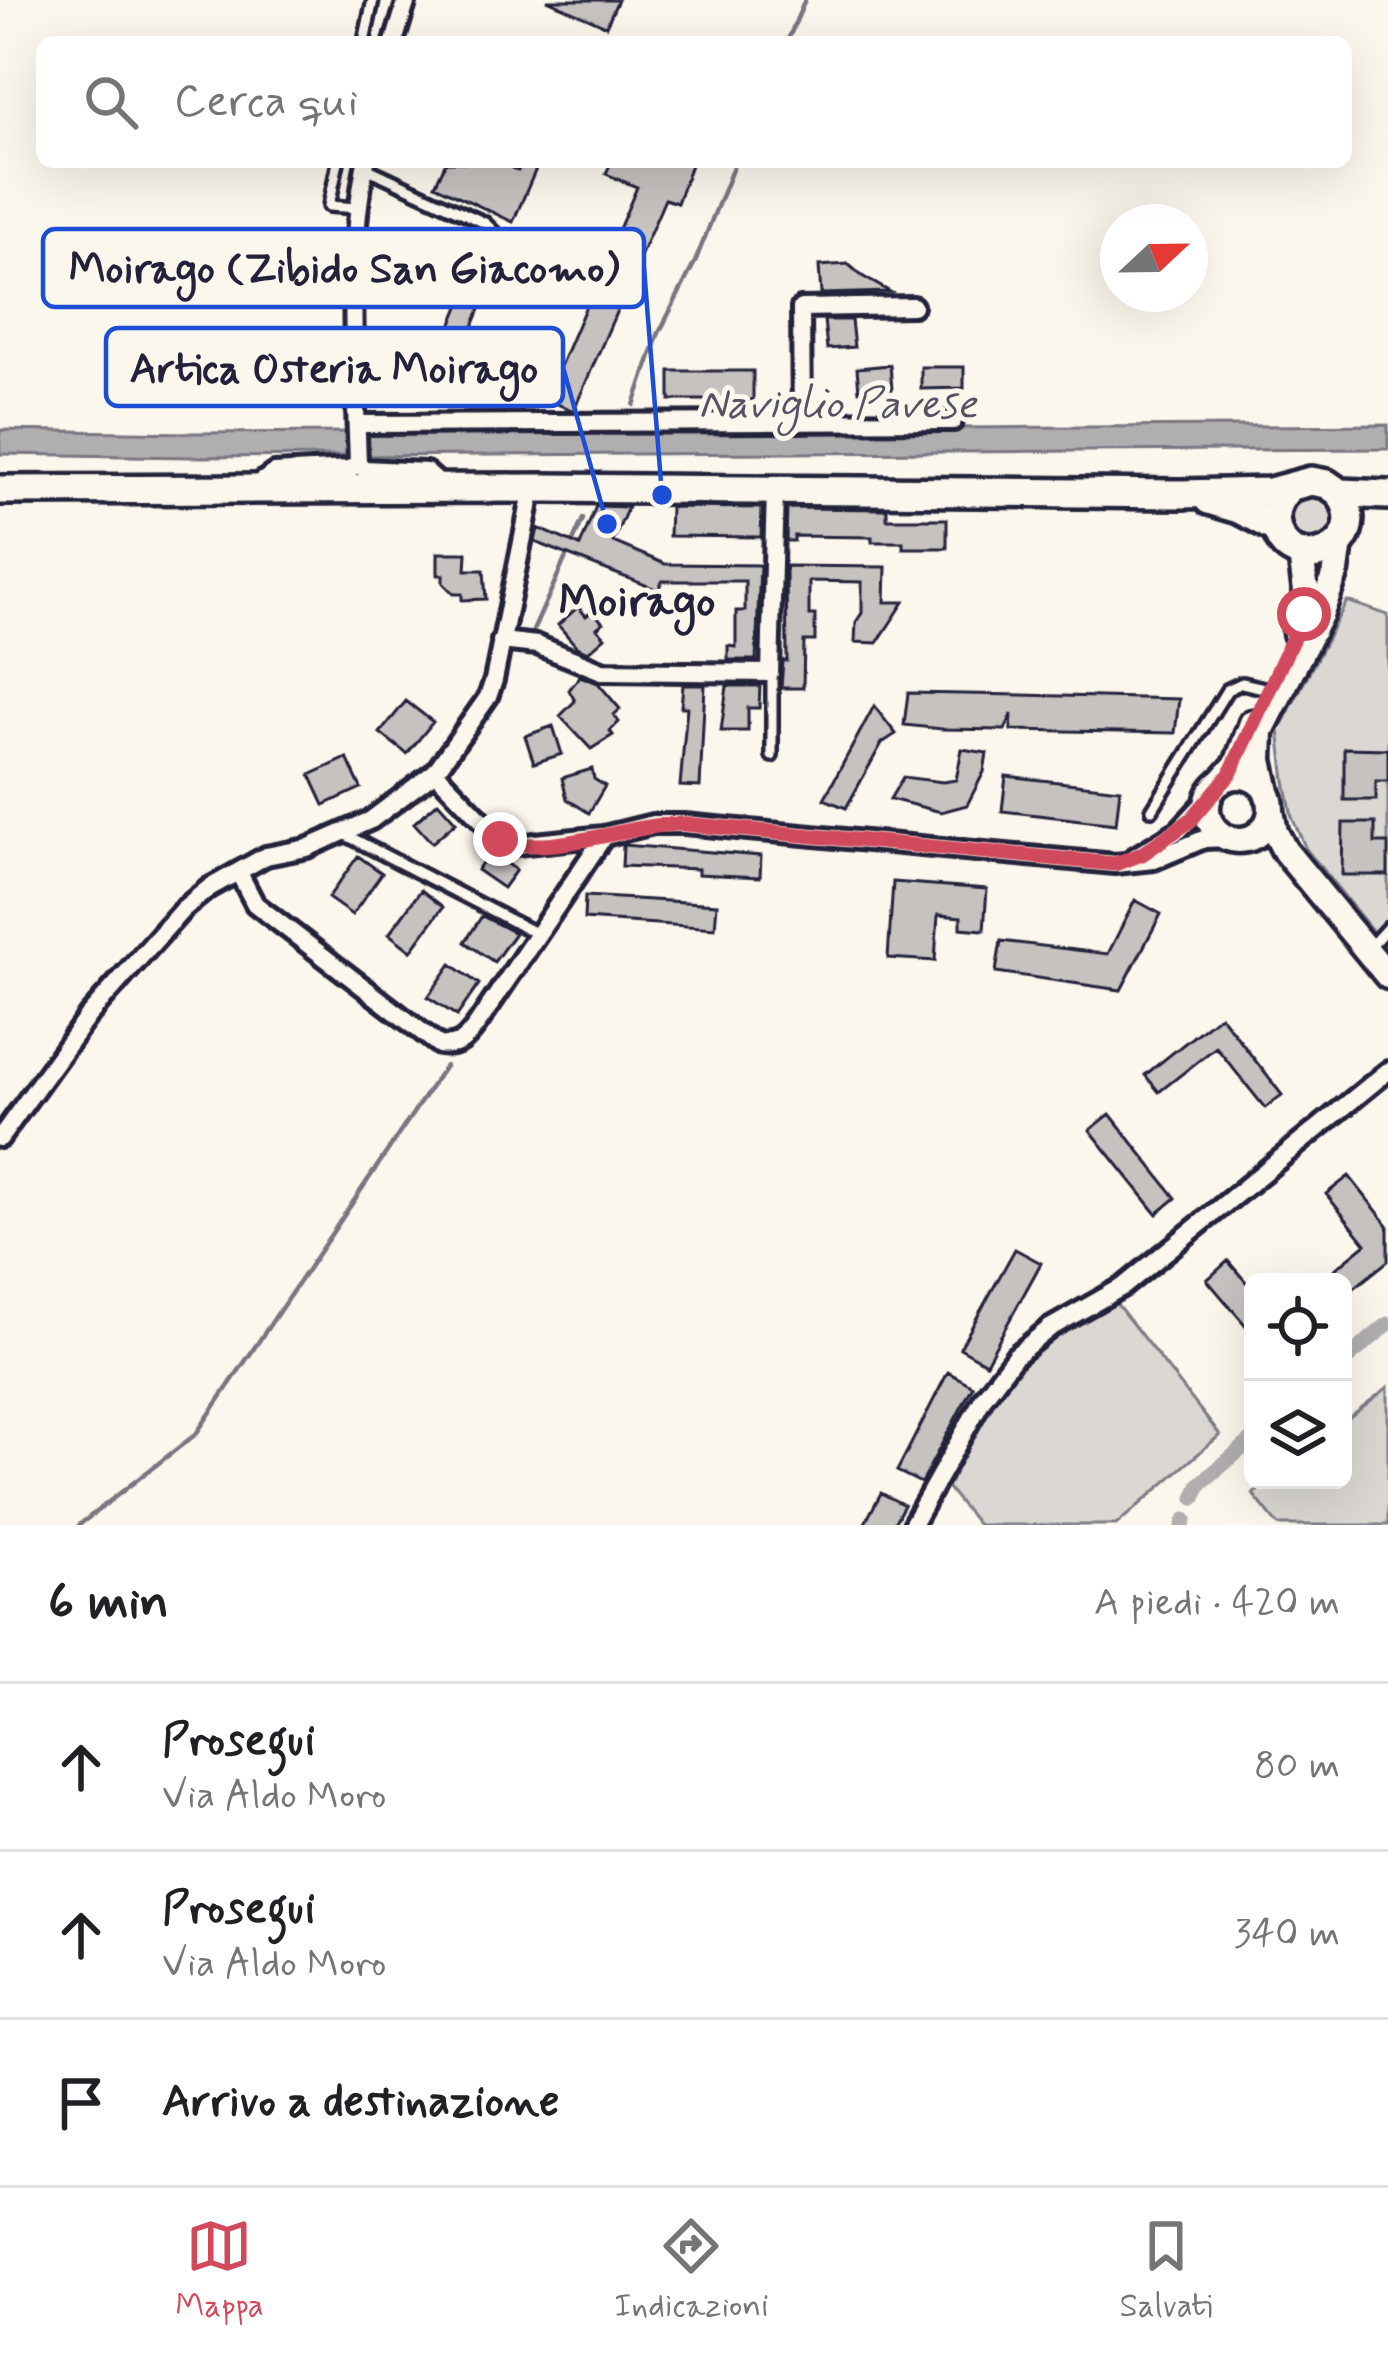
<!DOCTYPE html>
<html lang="it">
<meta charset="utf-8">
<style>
body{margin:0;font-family:Mynerve,sans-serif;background:#f6f6f6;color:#202124}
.controls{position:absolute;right:36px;bottom:36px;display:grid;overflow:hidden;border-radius:18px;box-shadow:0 12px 48px #0002}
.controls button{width:108px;height:108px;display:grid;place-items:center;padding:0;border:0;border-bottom:3px solid #e0e0e0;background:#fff;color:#202124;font:60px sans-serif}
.compass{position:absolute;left:1100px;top:204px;width:108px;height:108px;border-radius:50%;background:#fff;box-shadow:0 12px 48px #0002;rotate:68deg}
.stop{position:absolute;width:36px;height:36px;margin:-27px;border:9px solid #d1495b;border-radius:50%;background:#fff}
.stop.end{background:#d1495b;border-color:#fff;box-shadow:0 3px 12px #0008}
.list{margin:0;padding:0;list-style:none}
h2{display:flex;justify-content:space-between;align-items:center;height:156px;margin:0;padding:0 48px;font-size:51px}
h2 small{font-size:39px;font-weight:400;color:#757577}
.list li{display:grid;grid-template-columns:78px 1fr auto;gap:36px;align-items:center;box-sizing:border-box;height:168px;padding:0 48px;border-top:3px solid #e0e0e0}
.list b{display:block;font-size:45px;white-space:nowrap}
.list p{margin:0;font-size:39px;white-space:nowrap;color:#757577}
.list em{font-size:39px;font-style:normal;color:#757577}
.icon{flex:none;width:66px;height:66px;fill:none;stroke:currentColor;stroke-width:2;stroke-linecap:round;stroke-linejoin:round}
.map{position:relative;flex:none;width:1388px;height:1525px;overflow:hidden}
.search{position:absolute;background:#fff;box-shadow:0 12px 48px #0002;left:36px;right:36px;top:36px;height:132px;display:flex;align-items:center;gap:30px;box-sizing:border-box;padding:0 42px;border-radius:18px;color:#757577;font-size:45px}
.sheet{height:660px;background:#fff}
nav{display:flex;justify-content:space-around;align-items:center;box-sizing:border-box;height:168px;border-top:3px solid #e0e0e0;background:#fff;font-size:33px;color:#757577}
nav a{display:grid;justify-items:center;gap:6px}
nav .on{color:#d1495b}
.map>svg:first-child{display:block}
</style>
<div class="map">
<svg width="1388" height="1525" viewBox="0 0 1388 1525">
<rect width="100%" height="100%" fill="#fbf7ec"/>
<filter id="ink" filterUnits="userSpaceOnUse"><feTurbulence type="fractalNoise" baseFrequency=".00833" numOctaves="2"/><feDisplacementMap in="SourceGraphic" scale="24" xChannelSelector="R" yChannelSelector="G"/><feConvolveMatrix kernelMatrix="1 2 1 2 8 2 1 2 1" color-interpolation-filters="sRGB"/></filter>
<g filter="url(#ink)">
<path fill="#dbd8d3" stroke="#7e7d87" stroke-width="3" d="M 1323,491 L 1339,511 L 1331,535 C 1314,544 1298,544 1288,525 L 1291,500 Z
M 1347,601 L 1388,615 L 1388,950 L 1306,849 L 1292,817 L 1285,781 L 1279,730 Z
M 1116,1303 L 1220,1435 L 1116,1525 L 978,1525 L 947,1487 C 975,1436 1001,1376 1049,1340 C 1069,1325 1094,1315 1116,1303 Z
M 1388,1387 L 1388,1525 L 1278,1525 L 1253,1494 L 1271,1480 L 1343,1480 L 1343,1422 Z"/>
<path fill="#b1aeb0" stroke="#787681" stroke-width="3" d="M 1388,425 L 1388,449 L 190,457 L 0,454 L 0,430 L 191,433 Z"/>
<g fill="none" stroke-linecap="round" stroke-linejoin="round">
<path stroke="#787681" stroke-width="4.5" d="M 787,42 L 805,0
M 634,405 L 658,335 L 695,262 L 735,162
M 533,631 L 583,519
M 79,1525 L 196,1434 L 445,1066"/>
<path stroke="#b1aeb0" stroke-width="15" d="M 1343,1362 L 1388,1324
M 1194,1498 L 1200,1484 L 1253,1439
M 1183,1525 L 1185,1520"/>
</g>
<path fill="#c6c2c0" stroke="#22223b" stroke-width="3" d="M 547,0 L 618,0 L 606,26 Z
M 446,162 L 499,162 L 518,171 L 522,162 L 539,162 L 513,222 L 435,185 Z
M 611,162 L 692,162 L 677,203 L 665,199 L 574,410 L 571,410 L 546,399 L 637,187 L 606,174 Z
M 483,247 L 502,255 L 441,405 L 422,398 Z
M 848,264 L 862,276 L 890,292 L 821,294 L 819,266 Z
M 824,320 L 851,320 L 854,347 L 827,349 Z
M 890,365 L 892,389 L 859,391 L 857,368 Z
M 921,367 L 964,367 L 964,388 L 921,389 Z
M 670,371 L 753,371 L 753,400 L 670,400 Z
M 596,506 L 628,507 L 613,542 L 665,564 L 760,565 L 756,660 L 728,660 L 728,646 L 736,647 L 736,611 L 745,611 L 745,581 L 662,581 L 658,590 L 535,542 L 538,528 L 580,546 Z
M 670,507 L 762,508 L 761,537 L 669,536 Z
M 787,508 L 887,509 L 887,519 L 947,519 L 947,548 L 903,548 L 903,542 L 872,542 L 872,537 L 794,536 L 794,541 L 786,541 Z
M 438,553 L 467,553 L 466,570 L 484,570 L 486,599 L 462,600 L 462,594 L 454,594 L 443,583 L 443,575 L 438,575 Z
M 786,566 L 886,567 L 885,602 L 904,602 L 877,643 L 855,642 L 856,622 L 862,613 L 862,582 L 809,581 L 809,615 L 815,615 L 815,641 L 804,641 L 803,688 L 781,688 L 783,661 L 787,661 Z
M 578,607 L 586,616 L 593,611 L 603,623 L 597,628 L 605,637 L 588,652 L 577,647 L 558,625 Z
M 580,676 L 598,683 L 620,709 L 614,715 L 619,722 L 610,731 L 613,735 L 591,749 L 560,716 L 575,701 L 569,690 Z
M 683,685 L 705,685 L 700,787 L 680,786 L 687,707 L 681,707 Z
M 727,686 L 760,686 L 759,708 L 748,708 L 748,731 L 721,731 Z
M 908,693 L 1021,695 L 1179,699 L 1175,733 L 1011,730 L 1012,714 L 1005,730 L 942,729 L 904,725 Z
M 406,701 L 433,722 L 407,754 L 380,733 Z
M 874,706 L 896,734 L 882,743 L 846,808 L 824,799 Z
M 553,726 L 562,754 L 534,763 L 525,736 Z
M 1344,748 L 1388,749 L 1388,781 L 1376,781 L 1376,800 L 1344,800 Z
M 962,749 L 987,753 L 984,772 L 967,805 L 941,812 L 890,799 L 903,777 L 943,782 L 956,780 Z
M 347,758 L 361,788 L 324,805 L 310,775 Z
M 592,769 L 594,779 L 605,786 L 589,813 L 567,799 L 562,778 Z
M 1006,776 L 1120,789 L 1116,824 L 1002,811 Z
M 438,802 L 456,822 L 432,843 L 414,823 Z
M 1343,823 L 1375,823 L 1375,843 L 1388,843 L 1388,875 L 1342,875 Z
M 623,845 L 761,856 L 760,877 L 698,874 L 698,869 L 622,866 Z
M 490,851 L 516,870 L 503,888 L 477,870 Z
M 358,856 L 382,873 L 352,915 L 328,898 Z
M 893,882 L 987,889 L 984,930 L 961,928 L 961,917 L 938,915 L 935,961 L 888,958 Z
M 421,890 L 443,907 L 411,951 L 389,934 Z
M 585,896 L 717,904 L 715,928 L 584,919 Z
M 1135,900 L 1161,914 L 1121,990 L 996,972 L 1001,941 L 1108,954 Z
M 482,916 L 515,933 L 494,962 L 465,942 Z
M 451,964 L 479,984 L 457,1016 L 428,997 Z
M 1220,1015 L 1282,1095 L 1265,1108 L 1216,1047 L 1159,1092 L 1145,1075 Z
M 1110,1114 L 1176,1198 L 1157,1214 L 1090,1130 Z
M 1349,1176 L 1388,1225 L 1388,1261 L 1343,1297 L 1343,1282 L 1319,1282 L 1366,1244 L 1326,1194 Z
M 1015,1249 L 1041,1263 L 986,1363 L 960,1348 Z
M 1228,1261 L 1253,1290 L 1253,1334 L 1207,1280 Z
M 948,1372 L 973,1386 L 921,1483 L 897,1471 Z
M 881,1493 L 904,1505 L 893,1525 L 864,1525 Z"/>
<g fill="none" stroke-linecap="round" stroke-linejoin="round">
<defs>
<path id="lane" d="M 364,42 L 373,0
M 338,162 L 329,206 L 358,208
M 364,167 L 485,223 L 523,261
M 772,756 L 772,671
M 1152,810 L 1227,690 L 1242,683 L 1268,689
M 344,834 L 539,935
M 1367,950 L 1388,927"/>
<path id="street" d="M 394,42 L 407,0
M 802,422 L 801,308 L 913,306
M 357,424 L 953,421
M 358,463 C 355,364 346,259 366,162
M 253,488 L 274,473 L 350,469 L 358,463 L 364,469 L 426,472 L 444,488
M 501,641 L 537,645 L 602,671 L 770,673 L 775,490
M 435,772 L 500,839 L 516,845 L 604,836 L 653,824 L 684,824 L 1115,864 L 1154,860 L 1204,839 L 1230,838
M 1133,858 L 1179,830 L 1209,798
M 239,873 L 255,904 L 439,1045 C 460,1048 467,1038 478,1023 L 604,836
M 0,1138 L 88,1016 L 183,909 L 209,888 L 266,856 L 307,848 L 371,820 L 435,772 L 488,697 L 494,680 L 533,488
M 912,1525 L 984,1397 L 1015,1356 L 1050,1328 L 1124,1286 L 1388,1071"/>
<path id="secondary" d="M 1296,633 L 1307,599 L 1301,554
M1207 808a32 32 0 1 1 64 0a32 32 0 1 1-64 0Z
M 1221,782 L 1237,764 L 1252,723
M 1268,796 L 1260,760 L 1261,731 L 1321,613 L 1336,571 L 1340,542
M 1271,811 L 1275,832 L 1285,851 L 1388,976"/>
<path id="primary" d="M 1288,489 C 1278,500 1273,510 1276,525 C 1286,581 1377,551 1340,493
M 0,490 L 548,488 L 1181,494 L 1270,492 L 1311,481 L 1327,484 L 1340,493 L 1388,495
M 1209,500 L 1239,509 L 1277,529"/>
</defs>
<use href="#lane" stroke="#22223b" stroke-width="18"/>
<use href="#street" stroke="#22223b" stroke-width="26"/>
<use href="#secondary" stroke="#22223b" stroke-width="33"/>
<use href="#primary" stroke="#22223b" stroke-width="36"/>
<use href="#lane" stroke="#fbf7ec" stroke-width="9"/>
<use href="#street" stroke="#fbf7ec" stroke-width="16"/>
<use href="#secondary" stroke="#fbf7ec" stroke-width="24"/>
<use href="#primary" stroke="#fbf7ec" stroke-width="27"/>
</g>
</g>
<g fill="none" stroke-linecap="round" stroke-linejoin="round" filter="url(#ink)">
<path stroke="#d1495b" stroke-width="15" d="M 500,839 C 552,859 626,823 684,824 L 1115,864 L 1142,854 L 1191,820 L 1230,774 L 1304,614"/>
</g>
<g text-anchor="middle" stroke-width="10" stroke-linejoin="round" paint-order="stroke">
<g font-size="42" font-style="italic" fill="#545364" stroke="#fbf7ec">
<text x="838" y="417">Naviglio Pavese</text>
</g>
<g font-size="45" font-weight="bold" fill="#22223b" stroke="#fbf7ec">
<text x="637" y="615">Moirago</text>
</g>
</g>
<path fill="none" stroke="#1d4ed8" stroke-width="4.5" d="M662 495L644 268M607 524L563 367"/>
<g fill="#1d4ed8" stroke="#fbf7ec" stroke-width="4.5">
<circle cx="662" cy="495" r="12"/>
<circle cx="607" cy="524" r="12"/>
</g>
<g fill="#fbf7ec" stroke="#1d4ed8" stroke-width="4.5">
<rect x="43" y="229" width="601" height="78" rx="12"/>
<rect x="106" y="328" width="457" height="78" rx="12"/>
</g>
<g font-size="42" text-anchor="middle" font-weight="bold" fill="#22223b">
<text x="344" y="282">Moirago (Zibido San Giacomo)</text>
<text x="334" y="382">Artica Osteria Moirago</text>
</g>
</svg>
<div class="controls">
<button><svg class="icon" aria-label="locate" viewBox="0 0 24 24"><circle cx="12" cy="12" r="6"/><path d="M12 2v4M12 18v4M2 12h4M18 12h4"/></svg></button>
<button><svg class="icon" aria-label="layers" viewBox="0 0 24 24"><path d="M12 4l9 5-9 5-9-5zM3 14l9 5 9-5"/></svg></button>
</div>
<svg class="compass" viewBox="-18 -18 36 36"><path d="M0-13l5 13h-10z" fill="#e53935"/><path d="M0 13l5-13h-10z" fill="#757577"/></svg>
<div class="stop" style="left:1304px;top:614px"></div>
<div class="stop end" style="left:500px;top:839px"></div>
<div class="search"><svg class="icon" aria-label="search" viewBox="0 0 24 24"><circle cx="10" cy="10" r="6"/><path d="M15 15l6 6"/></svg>Cerca qui</div>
</div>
<section class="sheet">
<h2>6 min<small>A piedi · 420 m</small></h2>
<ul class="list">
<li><svg class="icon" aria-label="ahead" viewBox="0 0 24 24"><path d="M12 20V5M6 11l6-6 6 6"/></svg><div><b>Prosegui</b><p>Via Aldo Moro</p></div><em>80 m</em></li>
<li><svg class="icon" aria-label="ahead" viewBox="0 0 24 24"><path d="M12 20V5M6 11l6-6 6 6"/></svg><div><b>Prosegui</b><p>Via Aldo Moro</p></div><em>340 m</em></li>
<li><svg class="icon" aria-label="arrive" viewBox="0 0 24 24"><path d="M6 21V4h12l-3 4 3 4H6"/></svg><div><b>Arrivo a destinazione</b></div></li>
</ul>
</section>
<nav>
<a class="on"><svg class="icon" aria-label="map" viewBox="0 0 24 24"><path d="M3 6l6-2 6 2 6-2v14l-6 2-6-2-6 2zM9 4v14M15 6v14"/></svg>Mappa</a>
<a><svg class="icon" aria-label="directions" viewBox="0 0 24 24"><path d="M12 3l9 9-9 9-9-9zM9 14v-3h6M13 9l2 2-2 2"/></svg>Indicazioni</a>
<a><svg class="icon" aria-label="saved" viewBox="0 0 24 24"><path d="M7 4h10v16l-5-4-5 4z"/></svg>Salvati</a>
</nav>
